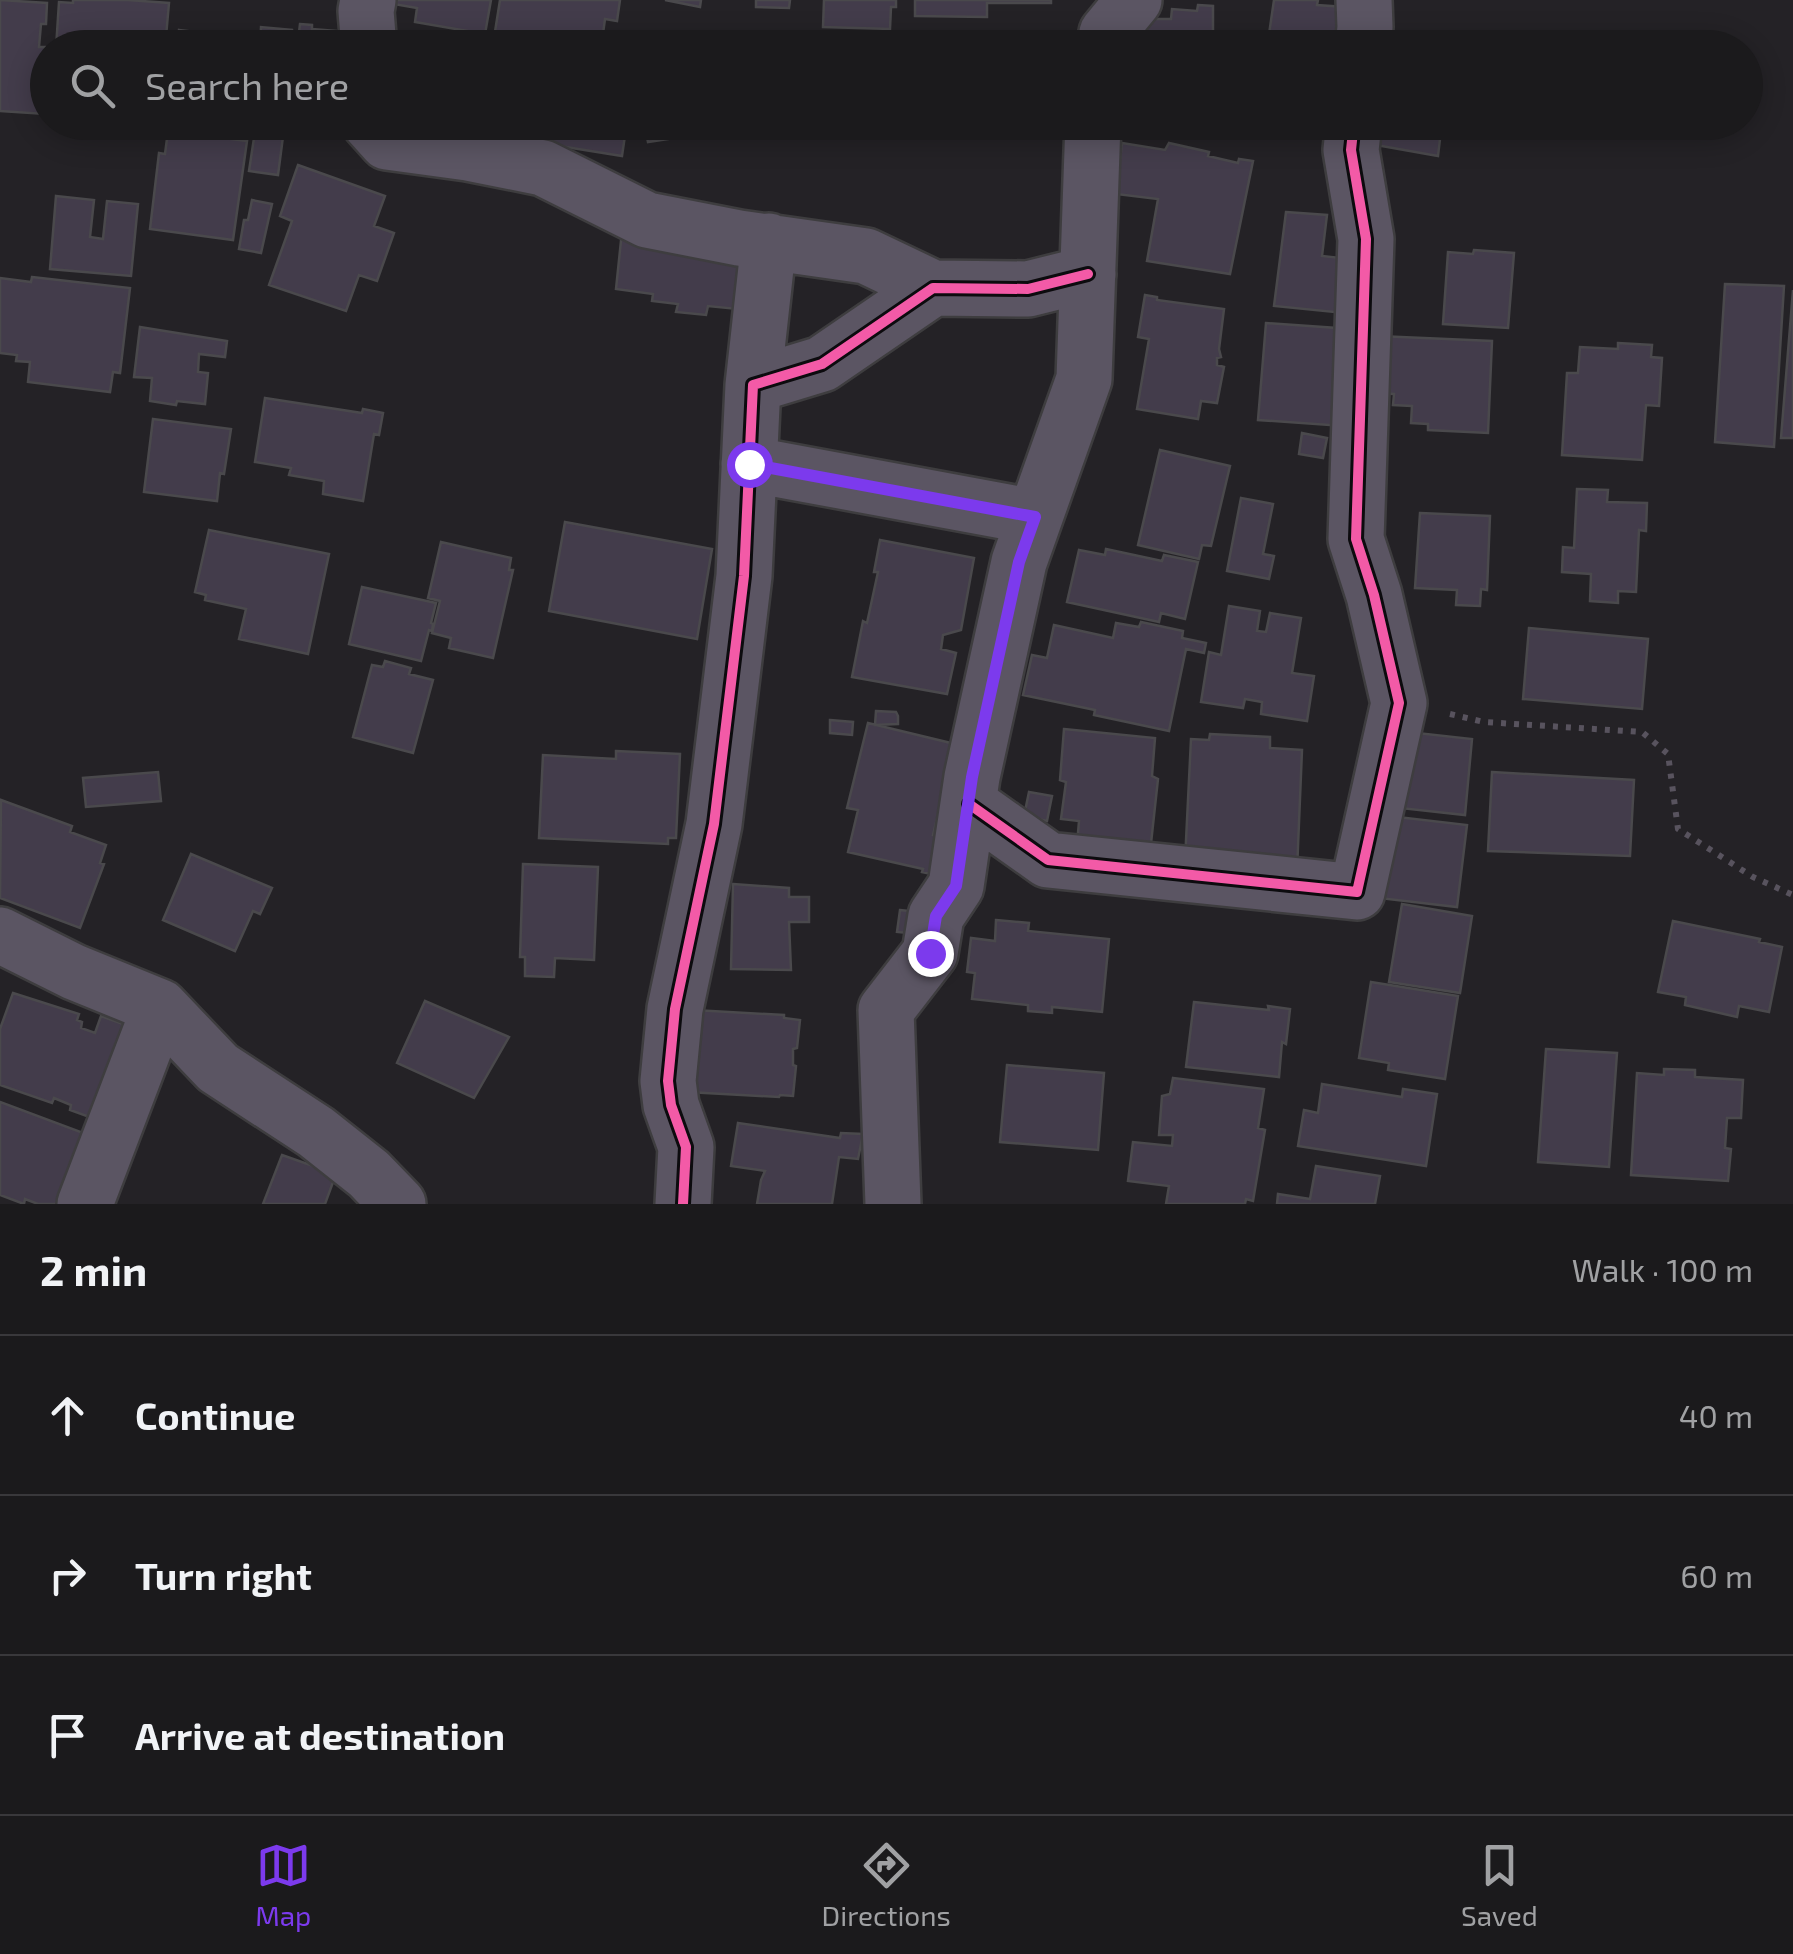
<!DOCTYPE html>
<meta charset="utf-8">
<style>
body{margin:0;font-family:"Exo 2",sans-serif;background:#282729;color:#f1f3f6}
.stop{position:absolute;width:30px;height:30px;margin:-22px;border:8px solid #7c3aed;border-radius:50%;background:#fff}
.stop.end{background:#7c3aed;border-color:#fff;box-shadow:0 2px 10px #0008}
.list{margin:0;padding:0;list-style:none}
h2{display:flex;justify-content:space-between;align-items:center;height:130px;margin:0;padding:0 40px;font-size:42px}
h2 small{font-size:32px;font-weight:400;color:#a0a1a3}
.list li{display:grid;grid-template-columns:65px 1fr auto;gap:30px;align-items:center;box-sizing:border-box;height:160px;padding:0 40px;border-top:2px solid #39383b}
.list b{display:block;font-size:38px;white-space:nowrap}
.list em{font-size:32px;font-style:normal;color:#a0a1a3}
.icon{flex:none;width:55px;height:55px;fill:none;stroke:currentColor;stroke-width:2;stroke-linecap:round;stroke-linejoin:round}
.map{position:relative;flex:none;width:1793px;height:1204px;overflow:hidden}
.search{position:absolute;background:#1b1a1c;box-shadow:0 5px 25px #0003;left:30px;right:30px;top:30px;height:110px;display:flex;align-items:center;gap:25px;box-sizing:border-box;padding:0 35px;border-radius:55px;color:#a0a1a3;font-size:38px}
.sheet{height:610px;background:#1b1a1c}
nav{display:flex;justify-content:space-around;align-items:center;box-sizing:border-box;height:140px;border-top:2px solid #39383b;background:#1b1a1c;font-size:28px;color:#a0a1a3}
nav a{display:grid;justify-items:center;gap:5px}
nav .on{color:#7c3aed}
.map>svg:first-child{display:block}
</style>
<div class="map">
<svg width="1793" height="1204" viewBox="0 0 1793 1204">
<rect width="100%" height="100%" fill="#242226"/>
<path fill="#433c4b" stroke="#4a494c" stroke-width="2.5" d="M 0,0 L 47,3 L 46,24 L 41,24 L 39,47 L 45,47 L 45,52 L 48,52 L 45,114 L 0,111 Z
M 73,0 L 128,0 L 169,3 L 165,48 L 56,48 L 59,2 L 73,3 Z
M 388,0 L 491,0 L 485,34 L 415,22 L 417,8 L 388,3 Z
M 500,0 L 620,0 L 617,21 L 605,19 L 601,48 L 555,48 L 494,38 Z
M 665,0 L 701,0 L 700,7 Z
M 756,0 L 790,0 L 789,8 L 756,7 Z
M 824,0 L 896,0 L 896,7 L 891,7 L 890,29 L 823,27 Z
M 915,0 L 1051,0 L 1051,3 L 987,3 L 987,17 L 915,16 Z
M 1274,0 L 1318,0 L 1317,5 L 1345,7 L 1344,48 L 1267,48 Z
M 1198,5 L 1213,6 L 1213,43 L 1217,41 L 1217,48 L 1139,48 L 1141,19 L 1171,19 L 1172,9 L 1197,11 Z
M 300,24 L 312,25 L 312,29 L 336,31 L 336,35 L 338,35 L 337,48 L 260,48 L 261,27 L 292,30 L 292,40 L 298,40 Z
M 179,30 L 245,38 L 244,48 L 177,48 Z
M 498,122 L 627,122 L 622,156 L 522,140 L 523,135 L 497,129 Z
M 644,122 L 772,122 L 772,123 L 648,142 Z
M 1148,122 L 1207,122 L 1206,136 L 1147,133 Z
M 1248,122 L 1341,122 L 1339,137 Z
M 1362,122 L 1442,122 L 1438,156 L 1359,142 Z
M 256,125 L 284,129 L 278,175 L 249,171 Z
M 168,131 L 247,141 L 233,240 L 150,229 L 159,153 L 165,154 Z
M 1122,143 L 1165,150 L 1169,143 L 1209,152 L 1208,156 L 1238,163 L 1239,159 L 1253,161 L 1230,274 L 1147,261 L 1158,199 L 1116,194 Z
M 298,165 L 385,196 L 374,226 L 394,233 L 377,281 L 359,275 L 346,311 L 269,285 L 292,221 L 280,216 Z
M 56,196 L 94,200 L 90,237 L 103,239 L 107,201 L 138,204 L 131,276 L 50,269 Z
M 252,200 L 272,204 L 261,253 L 239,249 L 244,220 L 248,220 Z
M 1286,212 L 1327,215 L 1322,256 L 1350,259 L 1344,313 L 1274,306 Z
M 622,231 L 742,248 L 737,309 L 708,306 L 706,315 L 676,312 L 678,304 L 652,301 L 653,294 L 616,289 Z
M 1474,250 L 1514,253 L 1508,328 L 1443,324 L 1448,252 L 1473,254 Z
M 32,277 L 130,288 L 120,373 L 113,372 L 110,392 L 28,382 L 30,362 L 16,361 L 17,355 L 0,353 L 0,278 L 31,282 Z
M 1725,284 L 1784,286 L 1774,447 L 1715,442 Z
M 1793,290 L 1793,438 L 1781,438 Z
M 1145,295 L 1157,297 L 1157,300 L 1224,309 L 1219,349 L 1221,357 L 1217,358 L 1217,365 L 1224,367 L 1217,403 L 1201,401 L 1198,419 L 1137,409 L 1149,339 L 1138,337 Z
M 1266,323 L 1351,329 L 1343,426 L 1258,420 Z
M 140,327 L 227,341 L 225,357 L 199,354 L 198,372 L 208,373 L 205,404 L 177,401 L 176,405 L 150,401 L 152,378 L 134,377 Z
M 1378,336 L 1492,341 L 1488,433 L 1428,430 L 1428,424 L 1411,423 L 1412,406 L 1393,405 L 1394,394 L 1375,393 Z
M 1618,343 L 1652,345 L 1651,357 L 1662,358 L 1659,406 L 1646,405 L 1642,460 L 1562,455 L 1567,373 L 1578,373 L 1580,347 L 1618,349 Z
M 265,398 L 362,413 L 363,409 L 383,413 L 379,435 L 374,434 L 363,501 L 323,494 L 324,481 L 289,475 L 291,468 L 255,462 Z
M 153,419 L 231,429 L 224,474 L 220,473 L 217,501 L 144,492 Z
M 1302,433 L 1327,438 L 1323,458 L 1299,454 Z
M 1160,450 L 1230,466 L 1211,546 L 1202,545 L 1199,559 L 1138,545 Z
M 1577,489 L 1608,490 L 1607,502 L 1647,503 L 1646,531 L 1639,530 L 1636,592 L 1618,591 L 1618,603 L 1590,601 L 1591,574 L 1562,572 L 1563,547 L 1574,548 Z
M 1241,498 L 1273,504 L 1263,554 L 1274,556 L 1269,579 L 1227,571 Z
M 1420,513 L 1490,516 L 1487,590 L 1481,589 L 1480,606 L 1456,605 L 1457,590 L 1415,588 Z
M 565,522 L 712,549 L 697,639 L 549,611 Z
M 209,530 L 329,554 L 308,654 L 239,639 L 246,609 L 205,600 L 206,595 L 195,592 Z
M 880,540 L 974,558 L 961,630 L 943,635 L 941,649 L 956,653 L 947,694 L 852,677 L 863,621 L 867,623 L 878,572 L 874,572 Z
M 441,542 L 511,558 L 509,570 L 513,570 L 493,658 L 449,648 L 451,638 L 432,633 L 440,601 L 428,598 Z
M 1106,549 L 1162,561 L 1164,555 L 1198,562 L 1185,619 L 1161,613 L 1159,622 L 1067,602 L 1079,550 L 1105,555 Z
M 362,587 L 436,603 L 431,623 L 433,624 L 432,631 L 429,630 L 421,661 L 349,644 Z
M 1229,606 L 1260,611 L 1257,631 L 1266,632 L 1270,613 L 1301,618 L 1292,673 L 1314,676 L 1307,721 L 1261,714 L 1262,702 L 1245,699 L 1243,708 L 1201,702 L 1209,652 L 1221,655 Z
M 1141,622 L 1183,631 L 1182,638 L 1206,643 L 1204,653 L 1186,649 L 1169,731 L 1094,715 L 1095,710 L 1023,695 L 1032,655 L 1047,658 L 1054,625 L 1113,638 L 1116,623 L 1139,627 Z
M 1529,628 L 1648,639 L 1642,709 L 1523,699 Z
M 385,661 L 411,668 L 409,674 L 433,680 L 413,753 L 353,737 L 372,665 L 383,667 Z
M 876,711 L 896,712 L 898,716 L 898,724 L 875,725 Z
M 830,720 L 853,722 L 852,735 L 830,733 Z
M 868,723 L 955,744 L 933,835 L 950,839 L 941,876 L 922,872 L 923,869 L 848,852 L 858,810 L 847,808 Z
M 1064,729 L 1155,738 L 1152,776 L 1158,779 L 1149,862 L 1076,856 L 1079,821 L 1061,819 L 1066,782 L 1060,780 Z
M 1408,732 L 1472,739 L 1465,815 L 1400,808 Z
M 1210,734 L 1270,737 L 1270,748 L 1302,750 L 1297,871 L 1185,861 L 1191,739 L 1209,740 Z
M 616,751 L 680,754 L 676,838 L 668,838 L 668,844 L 539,838 L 543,755 L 616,759 Z
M 158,772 L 161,801 L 86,807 L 83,778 Z
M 1492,772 L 1634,780 L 1630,856 L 1488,851 Z
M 1029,792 L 1052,796 L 1047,821 L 1024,816 Z
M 1,800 L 72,826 L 70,832 L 106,845 L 100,863 L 104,864 L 80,928 L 0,898 Z
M 1389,816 L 1467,825 L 1457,907 L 1379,898 Z
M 191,854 L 272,888 L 260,914 L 253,911 L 235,951 L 163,920 Z
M 523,864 L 598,867 L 594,960 L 555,958 L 554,977 L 525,976 L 525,957 L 520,957 Z
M 733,884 L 789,888 L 789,897 L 809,897 L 809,922 L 789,922 L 791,970 L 731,969 Z
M 1402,904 L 1472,916 L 1460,993 L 1389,982 Z
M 900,910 L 919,912 L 917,934 L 897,932 Z
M 996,920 L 1029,923 L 1028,931 L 1109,939 L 1102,1012 L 1052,1007 L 1052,1013 L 1028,1011 L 1028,1005 L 972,999 L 975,973 L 967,972 L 971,938 L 995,941 Z
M 1673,921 L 1760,939 L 1759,942 L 1782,947 L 1769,1012 L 1739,1006 L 1737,1017 L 1685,1005 L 1686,997 L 1658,992 Z
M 1371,982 L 1458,996 L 1445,1079 L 1388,1070 L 1389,1063 L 1359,1058 Z
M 13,993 L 79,1014 L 77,1020 L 82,1022 L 81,1028 L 95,1033 L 101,1016 L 137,1029 L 103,1122 L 70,1110 L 71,1105 L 54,1098 L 52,1103 L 0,1085 L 0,1029 Z
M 425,1001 L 509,1037 L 474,1098 L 397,1063 Z
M 1194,1002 L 1269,1010 L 1268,1006 L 1290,1009 L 1286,1044 L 1282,1042 L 1279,1077 L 1186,1067 Z
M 694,1010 L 784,1015 L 784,1018 L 800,1020 L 797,1048 L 793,1049 L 793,1065 L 796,1066 L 793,1096 L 780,1095 L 779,1097 L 688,1092 Z
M 1546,1049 L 1617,1053 L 1609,1167 L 1538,1162 Z
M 1007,1065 L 1104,1073 L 1098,1150 L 1000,1142 Z
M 1664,1069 L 1695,1070 L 1695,1077 L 1743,1080 L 1741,1118 L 1727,1118 L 1725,1148 L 1731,1149 L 1728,1181 L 1631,1175 L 1637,1073 L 1664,1075 Z
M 1173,1078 L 1264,1089 L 1258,1128 L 1265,1130 L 1253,1201 L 1246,1199 L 1245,1204 L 1166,1204 L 1169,1186 L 1128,1181 L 1133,1142 L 1172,1146 L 1173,1135 L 1159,1135 L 1162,1096 L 1170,1094 Z
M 1322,1084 L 1402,1097 L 1403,1089 L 1437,1094 L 1426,1166 L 1298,1146 L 1304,1110 L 1318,1113 Z
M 0,1102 L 86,1134 L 72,1204 L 38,1204 L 25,1199 L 24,1204 L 0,1195 Z
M 738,1123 L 840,1138 L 841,1133 L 863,1134 L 858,1159 L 839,1157 L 832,1204 L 757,1204 L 761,1180 L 765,1171 L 731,1166 Z
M 282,1155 L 336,1174 L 325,1204 L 263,1204 Z
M 1316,1166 L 1380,1176 L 1375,1204 L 1277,1204 L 1278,1194 L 1310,1199 Z"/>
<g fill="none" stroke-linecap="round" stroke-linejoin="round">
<defs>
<path id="street" d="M 368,0 L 366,11 L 369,48
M 1104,48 L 1107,33 L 1134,0
M 1363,48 L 1365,27 L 1364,0
M 369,122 L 387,142 L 468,153 L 543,168 L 647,220 L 739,238 L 866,256 L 933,288
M 753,385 L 769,241
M 749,464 L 1035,517
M 969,804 L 1048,860 L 1357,892 L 1399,703 L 1374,595 L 1356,539 L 1366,239 L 1351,150 L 1354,122
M 0,935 L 74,972 L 160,1007 L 218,1068 L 316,1132 L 369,1174 L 398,1204
M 85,1204 L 160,1007
M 683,1204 L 686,1147 L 671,1105 L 668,1081 L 675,1009 L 714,824 L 744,576 L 753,385 L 822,364 L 933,288 L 1028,289 L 1088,274
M 893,1204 L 886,1010 L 930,953 L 936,916 L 956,886 L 972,777 L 1019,562 L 1084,379 L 1093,122"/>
</defs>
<use href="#street" stroke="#3e3d3f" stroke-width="60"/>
<path stroke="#58535e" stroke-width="6" stroke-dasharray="5 8" stroke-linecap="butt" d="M 1450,714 L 1484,722 L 1642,732 L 1668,754 L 1678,829 L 1753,877 L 1793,895"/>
<use href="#street" stroke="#5b5563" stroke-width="55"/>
<defs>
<path id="cycleway" d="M 969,804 L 1048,860 L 1357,892 L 1399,703 L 1374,595 L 1356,539 L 1366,239 L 1351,150 L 1354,122
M 683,1204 L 686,1147 L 671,1105 L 668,1081 L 675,1009 L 714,824 L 744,576 L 753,385 L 822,364 L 933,288 L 1028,289 L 1088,274"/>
</defs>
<use href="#cycleway" stroke="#0c0b0e" stroke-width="16"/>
<use href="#cycleway" stroke="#f35aa7" stroke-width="10"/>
</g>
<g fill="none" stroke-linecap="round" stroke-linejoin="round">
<path stroke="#7c3aed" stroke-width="12" d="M 749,464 L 1035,517 L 1019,562 L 972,777 L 956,886 L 936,916 L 930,953"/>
</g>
</svg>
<div class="stop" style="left:749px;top:464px"></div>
<div class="stop end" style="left:930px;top:953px"></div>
<div class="search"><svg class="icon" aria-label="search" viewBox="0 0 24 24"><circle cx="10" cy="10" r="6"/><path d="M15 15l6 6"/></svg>Search here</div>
</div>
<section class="sheet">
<h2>2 min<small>Walk · 100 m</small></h2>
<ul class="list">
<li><svg class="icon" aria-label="ahead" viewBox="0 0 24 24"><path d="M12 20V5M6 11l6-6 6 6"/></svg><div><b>Continue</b></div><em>40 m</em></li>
<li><svg class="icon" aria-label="right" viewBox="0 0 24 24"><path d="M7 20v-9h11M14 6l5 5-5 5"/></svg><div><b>Turn right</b></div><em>60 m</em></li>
<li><svg class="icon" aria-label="arrive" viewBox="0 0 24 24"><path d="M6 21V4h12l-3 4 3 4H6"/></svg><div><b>Arrive at destination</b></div></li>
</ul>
</section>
<nav>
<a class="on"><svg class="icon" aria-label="map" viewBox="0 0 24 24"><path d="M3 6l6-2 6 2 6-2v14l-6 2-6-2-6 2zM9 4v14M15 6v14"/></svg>Map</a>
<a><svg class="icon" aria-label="directions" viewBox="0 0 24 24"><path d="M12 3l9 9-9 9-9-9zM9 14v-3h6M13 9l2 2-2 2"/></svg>Directions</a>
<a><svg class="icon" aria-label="saved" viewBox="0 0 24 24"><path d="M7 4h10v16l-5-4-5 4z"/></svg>Saved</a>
</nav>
